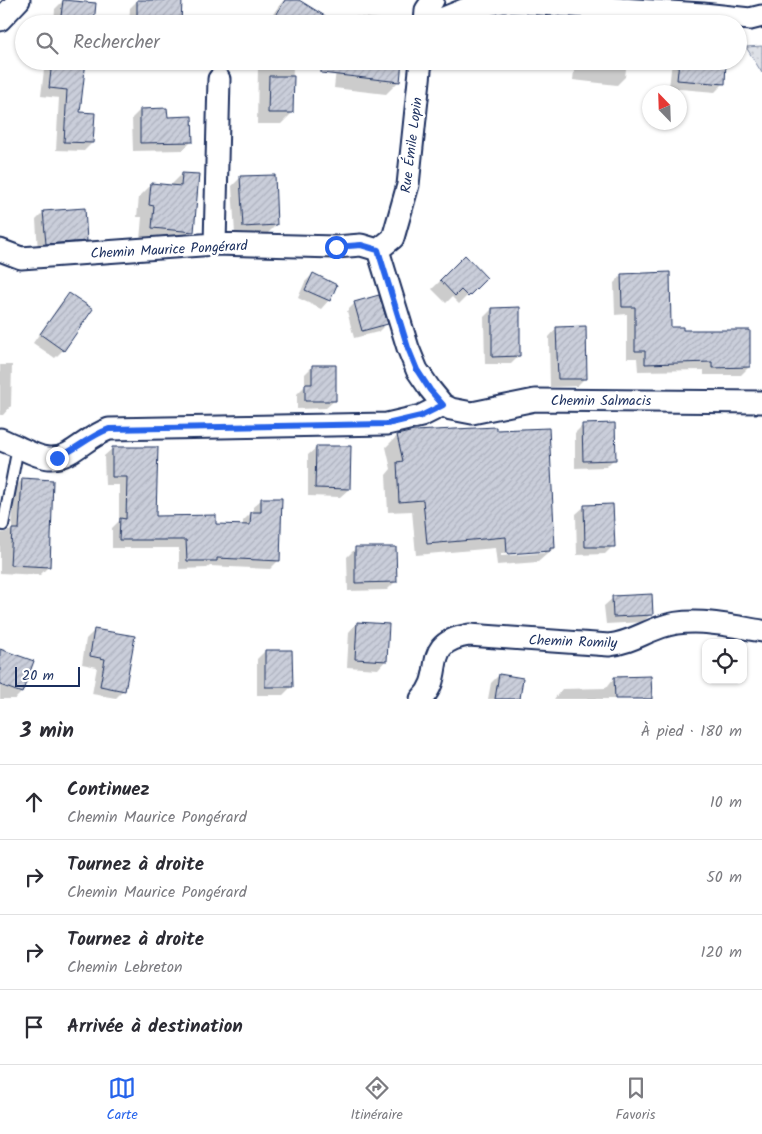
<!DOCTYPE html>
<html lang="fr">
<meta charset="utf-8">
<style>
body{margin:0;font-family:Kalam,sans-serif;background:#f7f7f7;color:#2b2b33}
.controls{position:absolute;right:15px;bottom:15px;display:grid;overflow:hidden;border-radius:10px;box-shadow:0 1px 4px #0004}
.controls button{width:45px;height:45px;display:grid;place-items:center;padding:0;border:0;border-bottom:1px solid #e1e1e2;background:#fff;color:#2b2b33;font:25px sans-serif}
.compass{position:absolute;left:642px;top:85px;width:45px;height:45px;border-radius:50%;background:#fff;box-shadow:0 1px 4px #0004;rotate:337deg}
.scale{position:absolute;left:15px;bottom:12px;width:65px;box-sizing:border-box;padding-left:5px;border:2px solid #1b2f5e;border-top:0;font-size:14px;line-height:18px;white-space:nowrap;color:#1b2f5e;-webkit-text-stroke:4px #fff;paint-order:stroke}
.stop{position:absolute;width:15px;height:15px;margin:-11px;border:4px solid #2563eb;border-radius:50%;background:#fff}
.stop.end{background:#2563eb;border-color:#fff;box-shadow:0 1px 5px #0008}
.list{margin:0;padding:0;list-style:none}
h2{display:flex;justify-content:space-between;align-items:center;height:65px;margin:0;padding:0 20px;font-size:21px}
h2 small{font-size:16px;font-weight:400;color:#7c7c81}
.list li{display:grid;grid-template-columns:32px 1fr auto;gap:15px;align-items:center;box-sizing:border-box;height:75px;padding:0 20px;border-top:1px solid #e1e1e2}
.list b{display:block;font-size:19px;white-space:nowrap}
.list p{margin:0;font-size:16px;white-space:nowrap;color:#7c7c81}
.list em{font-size:16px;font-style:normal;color:#7c7c81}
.icon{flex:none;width:28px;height:28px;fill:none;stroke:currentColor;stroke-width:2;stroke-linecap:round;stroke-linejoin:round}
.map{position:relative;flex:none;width:762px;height:699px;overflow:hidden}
.search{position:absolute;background:#fff;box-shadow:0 1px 4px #0004;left:15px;right:15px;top:15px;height:55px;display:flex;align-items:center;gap:12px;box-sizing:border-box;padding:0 18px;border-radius:28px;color:#7c7c81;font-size:19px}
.sheet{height:365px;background:#fff}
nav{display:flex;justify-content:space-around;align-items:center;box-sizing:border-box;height:70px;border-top:1px solid #e1e1e2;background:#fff;font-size:14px;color:#7c7c81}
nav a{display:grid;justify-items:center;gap:2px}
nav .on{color:#2563eb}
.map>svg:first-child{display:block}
</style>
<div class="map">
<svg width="762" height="699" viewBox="0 0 762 699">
<defs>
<pattern id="grass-dots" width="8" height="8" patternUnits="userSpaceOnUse" patternTransform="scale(1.25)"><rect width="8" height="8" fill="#dee1e7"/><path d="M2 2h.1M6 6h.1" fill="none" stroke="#bec1c9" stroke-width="1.8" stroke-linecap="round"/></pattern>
<pattern id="building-hatch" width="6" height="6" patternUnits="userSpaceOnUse" patternTransform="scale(1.25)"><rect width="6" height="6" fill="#caceda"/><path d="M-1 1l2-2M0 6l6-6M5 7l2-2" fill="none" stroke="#adb1be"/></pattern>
</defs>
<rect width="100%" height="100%" fill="#fff"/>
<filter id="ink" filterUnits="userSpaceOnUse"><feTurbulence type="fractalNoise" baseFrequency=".02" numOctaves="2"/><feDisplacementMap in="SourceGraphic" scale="10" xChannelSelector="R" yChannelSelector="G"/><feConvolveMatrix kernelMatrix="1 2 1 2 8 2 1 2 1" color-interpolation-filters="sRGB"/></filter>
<g filter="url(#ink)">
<path fill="url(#grass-dots)" stroke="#7c88a2" d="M 762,46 L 762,73 L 746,47 Z"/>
<path fill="#0003" fill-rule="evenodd" d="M 138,0 L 180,24 L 129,24 L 130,8 Z
M 284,0 L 296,0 L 315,24 L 246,24 L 251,19 L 271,17 L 278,7 Z
M 63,1 L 93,24 L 54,24 L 55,9 Z
M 353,16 L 406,22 L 405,24 L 345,24 Z
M 514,22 L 533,22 L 533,24 L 512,24 Z
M 45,61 L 85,61 L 79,113 L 92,143 L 84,151 L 56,150 L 59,98 L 41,96 Z
M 240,61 L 293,61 L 292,113 L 281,124 L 257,124 L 258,66 L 240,66 Z
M 337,61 L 398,82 L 386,94 L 334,88 Z
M 501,61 L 524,61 L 501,62 Z
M 575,61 L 627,61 L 625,77 L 617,85 L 573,80 Z
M 672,61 L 725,61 L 723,84 L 715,92 L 669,88 Z
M 140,110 L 191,142 L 183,150 L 133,151 L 132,118 Z
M 182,174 L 193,231 L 181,243 L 140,240 L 142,217 L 137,217 L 139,197 L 151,185 L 170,186 Z
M 241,177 L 276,225 L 268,233 L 235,234 L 232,186 Z
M 44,212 L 86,240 L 78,248 L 38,251 L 36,220 Z
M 465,257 L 485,278 L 459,304 L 452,297 L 446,303 L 432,289 Z
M 313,274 L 329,300 L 321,309 L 298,298 L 305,282 Z
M 622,275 L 670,329 L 682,331 L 749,367 L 741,375 L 704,375 L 704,370 L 638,371 L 637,358 L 627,358 L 627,314 L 615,315 L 614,283 Z
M 69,295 L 63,350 L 55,358 L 33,343 L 61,303 Z
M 355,303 L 386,324 L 378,332 L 354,338 L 347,311 Z
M 492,309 L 519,356 L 511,364 L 485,364 L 484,317 Z
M 557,328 L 585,378 L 577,386 L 550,387 L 549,337 Z
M 0,365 L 12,365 L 11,406 L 3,415 L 0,415 Z
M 313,366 L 335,400 L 326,408 L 297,409 L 297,394 L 305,386 L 305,374 Z
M 583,425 L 614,459 L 606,467 L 575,468 L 575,433 Z
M 397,436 L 554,548 L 538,562 L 497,565 L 495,548 L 416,555 L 412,511 L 388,512 L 386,475 L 391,469 L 386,447 ZM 544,550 L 544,553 L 501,556 L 501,554 Z
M 317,447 L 349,489 L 340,497 L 308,496 L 308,455 Z
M 113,448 L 154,518 L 215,526 L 243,526 L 243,521 L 251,513 L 253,513 L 253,507 L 262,499 L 278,561 L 270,569 L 210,566 L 207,568 L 179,569 L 179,548 L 112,548 L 112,528 L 119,521 L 119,485 L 105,485 L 104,456 Z
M 22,480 L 48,567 L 40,575 L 0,573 L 0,532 L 2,533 L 12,530 L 14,488 Z
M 585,506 L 613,546 L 605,554 L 577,555 L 576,514 Z
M 355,549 L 395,582 L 387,590 L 348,591 L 347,557 Z
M 613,598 L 651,614 L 643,622 L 606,624 L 604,606 Z
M 357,623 L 386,660 L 378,669 L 347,667 L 349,632 Z
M 94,631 L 124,690 L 116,698 L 92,694 L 97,667 L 82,664 L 86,639 Z
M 0,650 L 32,661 L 21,693 L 15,699 L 0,699 Z
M 265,651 L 292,686 L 283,695 L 257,695 L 257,659 Z
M 499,675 L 518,699 L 488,699 L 491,683 Z
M 614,678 L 651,699 L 554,699 L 562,689 L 606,688 Z"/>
<path fill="url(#building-hatch)" stroke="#1b2f5e" d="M 63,0 L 96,3 L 94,24 L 60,24 Z
M 137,0 L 182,0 L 181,24 L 137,24 Z
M 285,0 L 299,0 L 338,24 L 271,24 Z
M 52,61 L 86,61 L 80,112 L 95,113 L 93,143 L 64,142 L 67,90 L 49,88 Z
M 321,61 L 402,61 L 400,82 L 321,73 Z
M 679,61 L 726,61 L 725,84 L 677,80 Z
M 269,76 L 294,76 L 293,113 L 268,113 Z
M 167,108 L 168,117 L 192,116 L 193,142 L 140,143 L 140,109 Z
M 182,173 L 199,174 L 194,232 L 152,228 L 154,206 L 149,205 L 151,183 L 181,186 Z
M 275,175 L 277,225 L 243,227 L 240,176 Z
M 85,208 L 87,241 L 46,244 L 43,211 Z
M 465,255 L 487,278 L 468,297 L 461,290 L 455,296 L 440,280 Z
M 670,272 L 671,327 L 683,327 L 683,330 L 750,330 L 750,367 L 712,368 L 712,362 L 645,364 L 645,351 L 635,351 L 635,307 L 622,307 L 621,274 Z
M 313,273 L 337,285 L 330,301 L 305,290 Z
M 69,293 L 93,309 L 64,351 L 40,334 Z
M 379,295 L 388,324 L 362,331 L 354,302 Z
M 520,307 L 520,356 L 492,357 L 492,308 Z
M 586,326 L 587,379 L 558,379 L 556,327 Z
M 312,365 L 336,365 L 336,401 L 305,401 L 305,384 L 312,384 Z
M 615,423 L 616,460 L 583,461 L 582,424 Z
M 496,427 L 496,430 L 549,428 L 555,548 L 550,548 L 550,551 L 507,554 L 506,537 L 427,544 L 423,500 L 399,502 L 397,462 L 403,461 L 397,435 L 414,431 Z
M 316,446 L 351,446 L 350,489 L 315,488 Z
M 112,447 L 158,447 L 156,516 L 216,515 L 216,524 L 250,525 L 251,512 L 261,512 L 261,498 L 282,498 L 280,561 L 217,558 L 217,561 L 187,561 L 186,540 L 119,540 L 120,518 L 126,519 L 127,477 L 112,477 Z
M 22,478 L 53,480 L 50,567 L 10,565 L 12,529 L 19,529 Z
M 613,504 L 615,547 L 585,547 L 584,505 Z
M 355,547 L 396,547 L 397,582 L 355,583 Z
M 652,594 L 653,615 L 613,617 L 612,596 Z
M 357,622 L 389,624 L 387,661 L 355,659 Z
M 94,629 L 135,636 L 125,691 L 100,686 L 105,659 L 90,656 Z
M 0,649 L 34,661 L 22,693 L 0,685 Z
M 265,650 L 292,650 L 293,687 L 265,687 Z
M 499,674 L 523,678 L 520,699 L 495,699 Z
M 651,676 L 652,699 L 615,699 L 614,677 Z"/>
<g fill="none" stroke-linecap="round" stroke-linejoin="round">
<defs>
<path id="service" d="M 3,525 L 18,447"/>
<path id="minor" d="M 0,20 L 19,0
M 425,24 L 426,10 L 433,0
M 429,24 L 466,9 L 504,2 L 703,14 L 750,19 L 762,16
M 215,244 L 219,79
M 0,250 L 21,258 L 215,244 L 336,247 L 361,245 L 378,250
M 378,250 L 408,348 L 417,370 L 430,389 L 443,405 L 451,409 L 472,413 L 535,400 L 762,402
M 378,250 L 393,238 L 408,185 L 421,61
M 0,439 C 6,442 12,444 18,447 C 36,455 50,464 69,453 C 84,444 93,435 109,429 L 387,424 L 421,416 L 443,405
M 421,699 C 447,674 419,643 469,635 L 609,645 C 629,643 643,633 661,627 C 692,616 730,626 762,631"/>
</defs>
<use href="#service" stroke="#1b2f5e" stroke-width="14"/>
<use href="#minor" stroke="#1b2f5e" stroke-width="25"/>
<use href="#service" stroke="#fff" stroke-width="10"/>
<use href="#minor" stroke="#fff" stroke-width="21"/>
</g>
</g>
<g fill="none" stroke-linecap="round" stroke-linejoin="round" filter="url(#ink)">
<path stroke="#2563eb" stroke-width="6" d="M 57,458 C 76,450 89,436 109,429 L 387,424 L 421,416 L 443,405 L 430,390 L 417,370 L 408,348 L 378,250 L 361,245 L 336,247"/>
</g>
<g text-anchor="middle" stroke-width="5" stroke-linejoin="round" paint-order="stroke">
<g font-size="14" fill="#1b2f5e" stroke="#fff">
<text transform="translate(411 145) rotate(-83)" y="5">Rue Émile Lopin</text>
<text transform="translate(169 249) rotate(-3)" y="5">Chemin Maurice Pongérard</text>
<text x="601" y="405">Chemin Salmacis</text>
<text transform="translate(573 641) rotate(2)" y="5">Chemin Romily</text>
</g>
</g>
</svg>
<div class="controls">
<button><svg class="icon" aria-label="locate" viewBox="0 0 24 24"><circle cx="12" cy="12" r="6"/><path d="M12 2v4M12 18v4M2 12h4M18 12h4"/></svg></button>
</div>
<svg class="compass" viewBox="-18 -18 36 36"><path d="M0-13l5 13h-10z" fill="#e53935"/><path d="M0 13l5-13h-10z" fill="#7c7c81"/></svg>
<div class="scale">20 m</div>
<div class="stop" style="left:336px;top:247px"></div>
<div class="stop end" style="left:57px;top:458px"></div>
<div class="search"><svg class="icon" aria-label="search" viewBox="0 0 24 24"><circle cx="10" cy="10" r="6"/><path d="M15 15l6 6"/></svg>Rechercher</div>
</div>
<section class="sheet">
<h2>3 min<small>À pied · 180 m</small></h2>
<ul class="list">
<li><svg class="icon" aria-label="ahead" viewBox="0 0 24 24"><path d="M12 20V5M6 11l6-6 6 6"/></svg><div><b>Continuez</b><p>Chemin Maurice Pongérard</p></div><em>10 m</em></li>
<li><svg class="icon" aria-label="right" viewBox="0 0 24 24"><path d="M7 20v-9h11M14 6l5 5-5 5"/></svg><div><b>Tournez à droite</b><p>Chemin Maurice Pongérard</p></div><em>50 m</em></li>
<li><svg class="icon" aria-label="right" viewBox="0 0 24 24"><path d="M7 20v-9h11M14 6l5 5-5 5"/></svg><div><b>Tournez à droite</b><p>Chemin Lebreton</p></div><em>120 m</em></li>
<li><svg class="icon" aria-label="arrive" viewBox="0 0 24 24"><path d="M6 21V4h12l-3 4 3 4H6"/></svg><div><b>Arrivée à destination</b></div></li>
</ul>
</section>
<nav>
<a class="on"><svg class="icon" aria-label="map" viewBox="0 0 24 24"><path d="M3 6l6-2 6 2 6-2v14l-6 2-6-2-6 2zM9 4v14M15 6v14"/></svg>Carte</a>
<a><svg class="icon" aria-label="directions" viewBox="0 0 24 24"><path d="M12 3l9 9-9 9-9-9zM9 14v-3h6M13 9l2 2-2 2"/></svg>Itinéraire</a>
<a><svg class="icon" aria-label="saved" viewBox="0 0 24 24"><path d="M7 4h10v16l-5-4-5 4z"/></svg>Favoris</a>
</nav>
